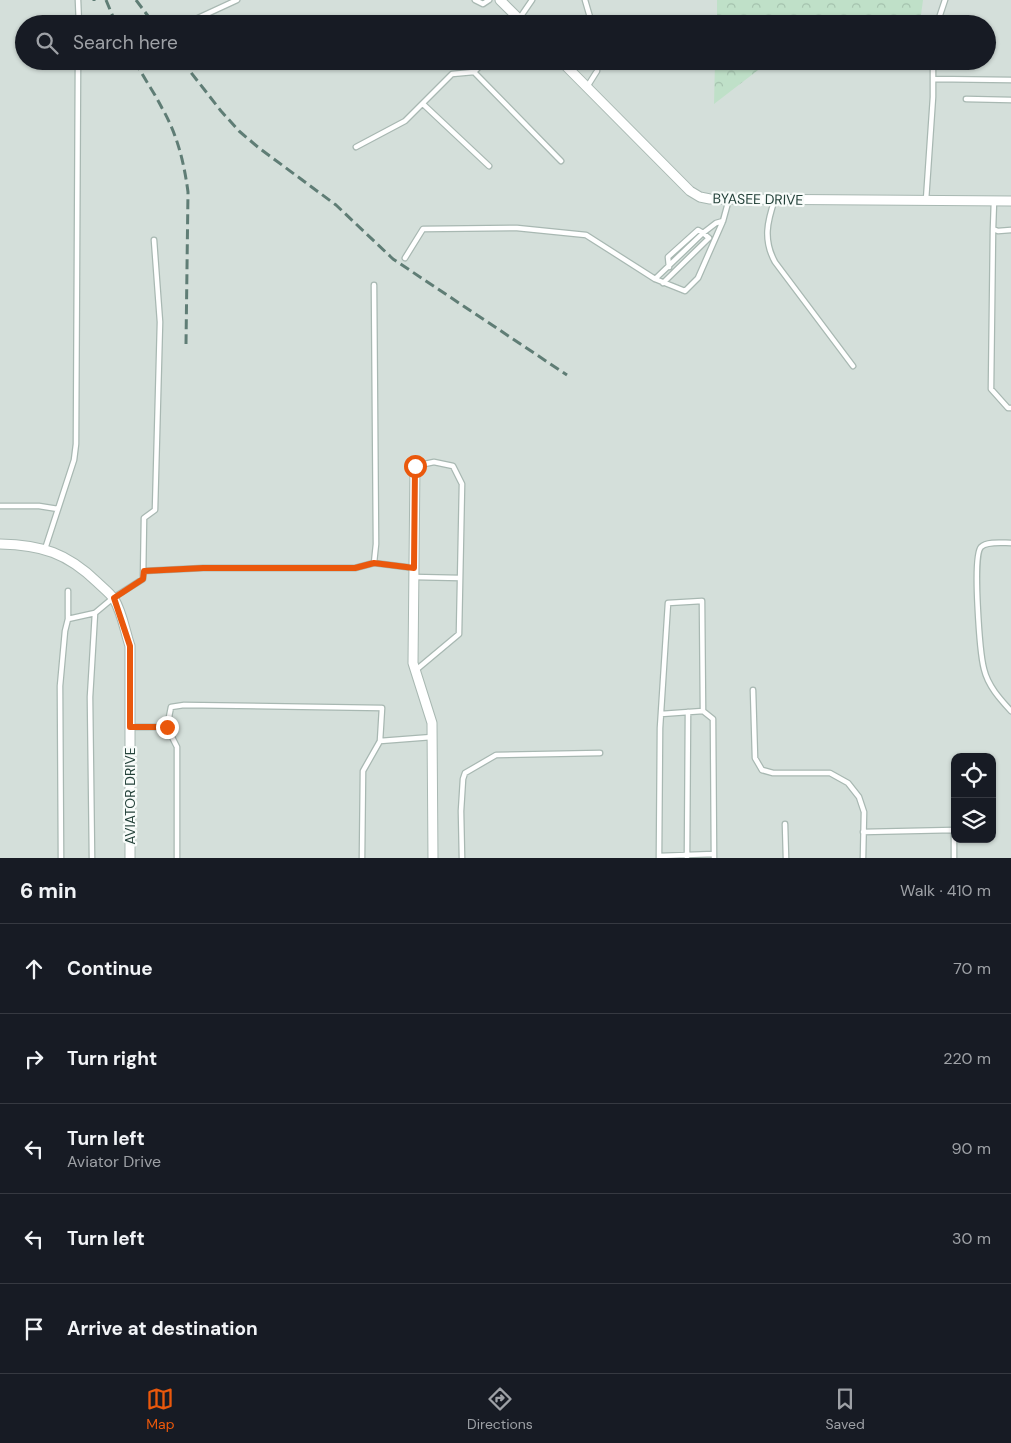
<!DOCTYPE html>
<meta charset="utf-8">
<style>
body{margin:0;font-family:"DM Sans",sans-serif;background:#20242c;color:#f1f3f6}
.controls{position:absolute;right:15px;bottom:15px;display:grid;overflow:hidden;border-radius:10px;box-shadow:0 1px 4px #0004}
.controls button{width:45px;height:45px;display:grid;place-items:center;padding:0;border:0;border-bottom:1px solid #363941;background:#171b24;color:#f1f3f6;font:25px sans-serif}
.stop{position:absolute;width:15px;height:15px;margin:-11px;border:4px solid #ea580c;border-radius:50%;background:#fff}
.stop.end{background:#ea580c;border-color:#fff;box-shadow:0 1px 5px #0008}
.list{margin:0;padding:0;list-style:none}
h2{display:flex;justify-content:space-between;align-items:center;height:65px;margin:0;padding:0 20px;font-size:21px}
h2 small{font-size:16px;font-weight:400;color:#9ea1a6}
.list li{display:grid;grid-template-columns:32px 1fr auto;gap:15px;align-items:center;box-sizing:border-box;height:90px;padding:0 20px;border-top:1px solid #363941}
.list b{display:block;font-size:19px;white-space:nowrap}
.list p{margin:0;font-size:16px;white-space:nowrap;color:#9ea1a6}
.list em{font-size:16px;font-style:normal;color:#9ea1a6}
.icon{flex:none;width:28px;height:28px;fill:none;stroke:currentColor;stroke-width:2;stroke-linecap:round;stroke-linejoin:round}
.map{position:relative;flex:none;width:1011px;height:858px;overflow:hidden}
.search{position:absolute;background:#171b24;box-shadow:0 1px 4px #0004;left:15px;right:15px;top:15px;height:55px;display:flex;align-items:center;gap:12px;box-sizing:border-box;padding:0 18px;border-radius:28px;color:#9ea1a6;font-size:19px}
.sheet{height:515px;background:#171b24}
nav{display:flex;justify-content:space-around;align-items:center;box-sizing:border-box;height:70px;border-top:1px solid #363941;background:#171b24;font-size:14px;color:#9ea1a6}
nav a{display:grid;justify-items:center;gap:2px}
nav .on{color:#ea580c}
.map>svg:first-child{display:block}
</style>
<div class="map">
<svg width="1011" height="858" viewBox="0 0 1011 858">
<defs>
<pattern id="forest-crowns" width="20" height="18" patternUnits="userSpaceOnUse" patternTransform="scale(1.25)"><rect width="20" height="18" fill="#bfe0c8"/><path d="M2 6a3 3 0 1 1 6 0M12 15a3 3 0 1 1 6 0" fill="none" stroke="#a4c1ad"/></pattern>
</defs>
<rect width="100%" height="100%" fill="#e6efeb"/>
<path fill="#d4dfda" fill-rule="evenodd" d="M 0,0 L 1011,0 L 1011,858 L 0,858 ZM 24,24 L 987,24 L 987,61 L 24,61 ZM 955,757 L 992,757 L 992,839 L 955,839 Z"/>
<path fill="url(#forest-crowns)" d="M 717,0 L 923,0 L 921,15 L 864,24 L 717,24 Z
M 715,61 L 770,61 L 714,104 Z"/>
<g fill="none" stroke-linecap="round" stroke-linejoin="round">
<defs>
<path id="service" d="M 78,0 L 79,24
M 475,0 L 483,4 L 489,0
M 585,0 L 592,24
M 198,18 L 237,0
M 519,19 L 532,0
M 937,24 L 945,0
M 485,61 L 474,72 L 561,161
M 933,79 L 1011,80
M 587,87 L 597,71 L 597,61
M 966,99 L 1011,100
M 423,104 L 489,166
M 356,147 L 405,121 L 452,74 L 474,72
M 775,199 C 767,222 763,240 775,262 L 853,366
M 926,200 L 933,97 L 933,61
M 994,201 L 993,229 L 998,231 L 1011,230
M 993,229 L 991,389 L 1008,408 L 1011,408
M 405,258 L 423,229 L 517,228 L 586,235 L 655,279 L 685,291 L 698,278 L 723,221 L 729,199
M 669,267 L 668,257 L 698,230 L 703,233 L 716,223 L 723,221
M 655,279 L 703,233 L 709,238 L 663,283
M 415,466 L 434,462 L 453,466 L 462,484 L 459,634 L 416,670
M 0,506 L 39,506 L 58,509
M 1011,543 C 1003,543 987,541 981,547 C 972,556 980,654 984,669 C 988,686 1000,699 1011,711
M 45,549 L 74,460 L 76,444 L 78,61
M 374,563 L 414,568
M 144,571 L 203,568 L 355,568 L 374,563 L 376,544 L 374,285
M 414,577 L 460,578
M 68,591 L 68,619
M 753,690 L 755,758 L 762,770 L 773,773 L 830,773 L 848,783 L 859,797 L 864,812 L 863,858
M 661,714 L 703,711 L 713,719 L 714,858
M 130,727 L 167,727
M 380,741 L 432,737
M 785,824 L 786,858
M 863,832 L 954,830 L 954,858
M 659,856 L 714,854
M 61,858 L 60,686 L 65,631 L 68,619 L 95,613 L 113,598 L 143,579 L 144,518 L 155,510 L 160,322 L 154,240
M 92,858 L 90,697 L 95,613
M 177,858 L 177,747 L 167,727 L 171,707 L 184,705 L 382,708 L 380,741 L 363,771 L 362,858
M 462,858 L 461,811 L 463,779 L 465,773 L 496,755 L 600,753
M 659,858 L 660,728 L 668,603 L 702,601 L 703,711
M 687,858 L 688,712"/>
<path id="minor" d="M 500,0 L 524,24
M 561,61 L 690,191 L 700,197 L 710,199 L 1011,201
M 415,466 L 413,663 L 432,723 L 433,858
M 0,544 C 42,545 67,553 97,582 C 102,587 110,593 114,599 C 122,612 125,631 130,646 L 130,858"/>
</defs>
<use href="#service" stroke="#a8b8b2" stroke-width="7"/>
<use href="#minor" stroke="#a8b8b2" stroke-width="11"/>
<use href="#service" stroke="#fff" stroke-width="4.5"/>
<use href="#minor" stroke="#fff" stroke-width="9"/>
<path stroke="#5f7d75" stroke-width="3" stroke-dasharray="10 5" stroke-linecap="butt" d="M 94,0 L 94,1
M 106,0 L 116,24
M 136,0 L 154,24
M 135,61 C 143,77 154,92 162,108 C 177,134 184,162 188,192 L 186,344
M 182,61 L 221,111 L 239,131 L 259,148 L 336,205 L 393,259 L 567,375"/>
</g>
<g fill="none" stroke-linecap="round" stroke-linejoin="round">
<path stroke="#ea580c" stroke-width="6" d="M 167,727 L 130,727 L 130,646 L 114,598 L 143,579 L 144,571 L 203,568 L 355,568 L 374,563 L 414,568 L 415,466"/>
</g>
<g text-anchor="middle" stroke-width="4.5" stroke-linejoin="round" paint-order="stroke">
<g font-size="14" fill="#24423a" stroke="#f7fbf9">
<text transform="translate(758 199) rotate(1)" y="5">BYASEE DRIVE</text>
<text transform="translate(130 796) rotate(-90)" y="5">AVIATOR DRIVE</text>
</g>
</g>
</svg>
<div class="controls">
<button><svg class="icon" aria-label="locate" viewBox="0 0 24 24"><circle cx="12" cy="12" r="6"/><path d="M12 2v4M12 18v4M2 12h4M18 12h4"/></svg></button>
<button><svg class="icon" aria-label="layers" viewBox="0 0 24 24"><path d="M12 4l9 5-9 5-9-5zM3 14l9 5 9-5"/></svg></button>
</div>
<div class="stop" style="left:415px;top:466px"></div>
<div class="stop end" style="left:167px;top:727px"></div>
<div class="search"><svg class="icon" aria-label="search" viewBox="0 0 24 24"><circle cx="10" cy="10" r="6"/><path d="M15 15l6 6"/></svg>Search here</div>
</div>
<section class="sheet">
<h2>6 min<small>Walk · 410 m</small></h2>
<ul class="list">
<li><svg class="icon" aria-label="ahead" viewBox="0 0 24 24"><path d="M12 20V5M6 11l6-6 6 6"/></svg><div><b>Continue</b></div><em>70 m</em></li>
<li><svg class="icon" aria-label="right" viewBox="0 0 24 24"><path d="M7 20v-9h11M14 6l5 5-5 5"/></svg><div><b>Turn right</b></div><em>220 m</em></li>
<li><svg class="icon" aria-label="left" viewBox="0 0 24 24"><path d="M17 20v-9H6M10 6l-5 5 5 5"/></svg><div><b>Turn left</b><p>Aviator Drive</p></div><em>90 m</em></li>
<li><svg class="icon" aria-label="left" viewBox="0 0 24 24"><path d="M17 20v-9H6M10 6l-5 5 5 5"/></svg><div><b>Turn left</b></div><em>30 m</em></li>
<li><svg class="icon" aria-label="arrive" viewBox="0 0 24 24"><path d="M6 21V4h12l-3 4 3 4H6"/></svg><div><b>Arrive at destination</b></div></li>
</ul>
</section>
<nav>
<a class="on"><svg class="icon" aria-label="map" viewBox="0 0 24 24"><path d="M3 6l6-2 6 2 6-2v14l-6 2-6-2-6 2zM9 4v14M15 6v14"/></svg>Map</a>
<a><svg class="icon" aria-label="directions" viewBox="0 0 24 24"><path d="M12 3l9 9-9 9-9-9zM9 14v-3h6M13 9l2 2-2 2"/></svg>Directions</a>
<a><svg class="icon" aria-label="saved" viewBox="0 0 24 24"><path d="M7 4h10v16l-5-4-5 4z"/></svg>Saved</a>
</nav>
